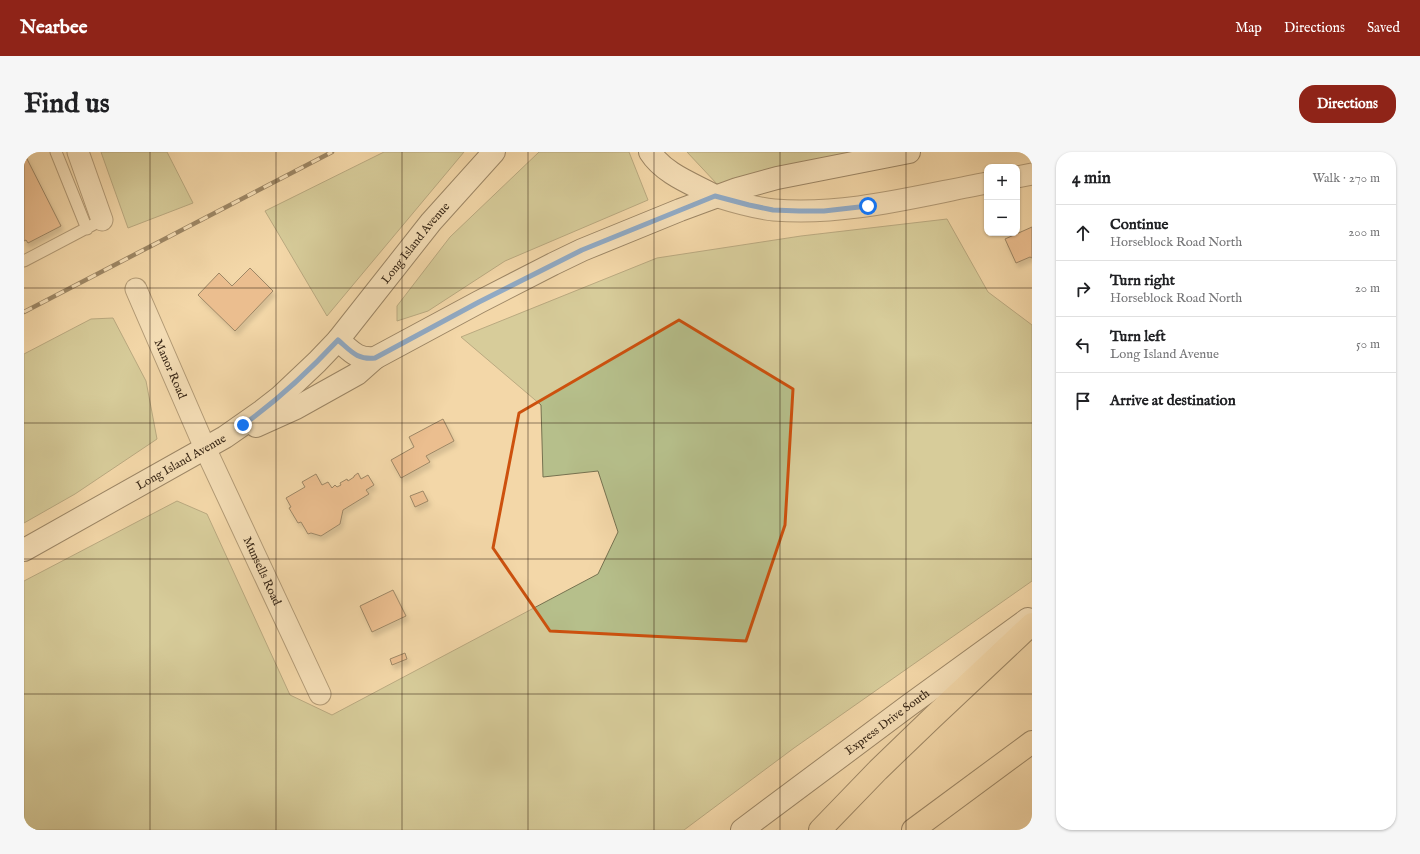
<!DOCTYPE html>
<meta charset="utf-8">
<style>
body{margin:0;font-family:"IM FELL English",serif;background:#f6f6f6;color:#202124}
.controls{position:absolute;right:12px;top:12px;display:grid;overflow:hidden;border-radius:8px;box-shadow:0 1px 3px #0004}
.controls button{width:36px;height:36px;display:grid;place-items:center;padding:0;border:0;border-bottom:1px solid #e0e0e0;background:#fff;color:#202124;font:20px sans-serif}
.stop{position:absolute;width:12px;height:12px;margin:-9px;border:3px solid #1a73e8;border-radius:50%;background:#fff}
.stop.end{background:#1a73e8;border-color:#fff;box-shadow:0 1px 4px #0008}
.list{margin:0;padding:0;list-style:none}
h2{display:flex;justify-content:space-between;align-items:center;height:52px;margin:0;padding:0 16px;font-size:17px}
h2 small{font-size:13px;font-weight:400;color:#757577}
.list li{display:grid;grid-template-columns:26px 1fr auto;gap:12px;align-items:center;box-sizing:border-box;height:56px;padding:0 16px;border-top:1px solid #e0e0e0}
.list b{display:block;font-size:15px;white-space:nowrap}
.list p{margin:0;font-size:13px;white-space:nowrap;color:#757577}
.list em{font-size:13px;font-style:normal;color:#757577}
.icon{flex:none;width:22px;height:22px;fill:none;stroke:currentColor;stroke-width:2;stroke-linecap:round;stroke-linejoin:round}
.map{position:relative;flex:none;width:1008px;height:678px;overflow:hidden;border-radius:16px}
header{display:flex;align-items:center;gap:24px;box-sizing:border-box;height:56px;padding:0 20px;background:#8f2418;color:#fff}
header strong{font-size:19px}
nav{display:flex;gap:22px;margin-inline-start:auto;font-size:14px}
.intro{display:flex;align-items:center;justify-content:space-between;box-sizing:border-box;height:96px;padding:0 24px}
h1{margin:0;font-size:28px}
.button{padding:10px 18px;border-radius:16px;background:#8f2418;color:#fff;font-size:14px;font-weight:700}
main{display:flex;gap:24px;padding:0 24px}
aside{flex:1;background:#fff;border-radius:16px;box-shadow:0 1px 3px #0004}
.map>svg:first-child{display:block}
</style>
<header>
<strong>Nearbee</strong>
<nav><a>Map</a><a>Directions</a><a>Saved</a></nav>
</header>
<div class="intro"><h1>Find us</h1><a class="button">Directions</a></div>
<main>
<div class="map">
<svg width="1008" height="678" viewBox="0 0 1008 678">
<defs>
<filter id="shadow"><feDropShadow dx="2.5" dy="4.5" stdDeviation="2" flood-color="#0004"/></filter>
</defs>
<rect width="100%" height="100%" fill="#f3d7a8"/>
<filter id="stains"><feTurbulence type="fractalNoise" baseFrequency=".005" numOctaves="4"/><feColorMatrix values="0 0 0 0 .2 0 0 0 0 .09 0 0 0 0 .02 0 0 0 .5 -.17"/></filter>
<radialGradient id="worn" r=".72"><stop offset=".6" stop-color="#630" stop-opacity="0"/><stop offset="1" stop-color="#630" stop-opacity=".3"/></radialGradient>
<path fill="#b6bf8b" stroke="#767250" d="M 77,0 L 143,0 L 169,51 L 104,76 Z
M 360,0 L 440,0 L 303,164 L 241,59 Z
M 515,0 L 605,0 L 624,48 L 481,109 L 404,159 L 373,169 L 373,154 L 426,85 Z
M 663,0 L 866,0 L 693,32 Z
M 923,67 L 964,140 L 1008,173 L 1008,429 L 770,596 L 660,678 L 0,678 L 0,429 L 153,349 L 183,362 L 266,543 L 308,563 L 574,422 L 594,380 L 574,319 L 519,325 L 517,253 L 437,185 L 633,106 L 777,84 Z
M 89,166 L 122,229 L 133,287 L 51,342 L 0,371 L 0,202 L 67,167 Z"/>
<path fill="#e2a172" stroke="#372616" filter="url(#shadow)" d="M 0,1 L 37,74 L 4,91 L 2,88 L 0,89 Z
M 1008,75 L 1008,106 L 1006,105 L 992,111 L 981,87 Z
M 226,116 L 249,139 L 211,179 L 174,143 L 195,121 L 208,134 Z
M 419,267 L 430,289 L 402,304 L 406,310 L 377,326 L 367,308 L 390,295 L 385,285 Z
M 334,321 L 337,327 L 344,323 L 350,333 L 342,338 L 345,342 L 319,358 L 316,372 L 297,384 L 287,381 L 284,382 L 277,370 L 274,371 L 265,356 L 267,355 L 262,346 L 281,335 L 278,330 L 292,322 L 298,333 L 304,330 L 308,336 L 311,333 L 313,335 L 317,333 L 316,331 L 323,327 L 324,329 L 330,325 L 330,324 Z
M 399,339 L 404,349 L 391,355 L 386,344 Z
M 369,438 L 382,464 L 348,480 L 336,454 Z
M 381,501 L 383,507 L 368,513 L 366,507 Z"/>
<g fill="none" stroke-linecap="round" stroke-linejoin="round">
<defs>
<path id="lane" d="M 32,0 L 63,77
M 0,109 L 78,68"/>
<g id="street">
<path d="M 54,0 L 78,68"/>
<path d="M 993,25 L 1008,22"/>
<path d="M 691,44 C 710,50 730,56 750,58 C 822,64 893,44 963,31"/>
<path id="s1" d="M 112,137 L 181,296 L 296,542"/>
</g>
<g id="secondary">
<path d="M 626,0 C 640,22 669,32 691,44"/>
<path d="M 314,188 C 327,199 333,208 351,206 L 455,150 L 529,112 L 558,98 L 656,58 L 713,37 L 753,26 L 885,0"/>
<path d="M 232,274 L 272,256 L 333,222 L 351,206"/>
<path id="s2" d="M 0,398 L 201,285 L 238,259 L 256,245 L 293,210 L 314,188 L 407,70 L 470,0"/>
<path id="s3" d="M 718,678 L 884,554 L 1004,467"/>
</g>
<path id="highway" d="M 796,678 L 854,618 L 908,566 L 1008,472
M 889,678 L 1008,590"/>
</defs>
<use href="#lane" stroke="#66523a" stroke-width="13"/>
<use href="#street" stroke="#66523a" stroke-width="23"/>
<use href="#secondary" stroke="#372616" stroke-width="24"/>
<use href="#highway" stroke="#372616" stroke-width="24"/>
<use href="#lane" stroke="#f7e5c6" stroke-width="11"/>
<use href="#street" stroke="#f7e5c6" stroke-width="21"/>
<use href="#secondary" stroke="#f7e5c6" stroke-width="22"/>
<use href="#highway" stroke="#f3d7a8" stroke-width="22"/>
<defs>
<path id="rail" d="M 0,160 L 308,0"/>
</defs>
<use href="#rail" stroke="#372616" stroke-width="4.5"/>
<use href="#rail" stroke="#f7e5c6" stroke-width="3" stroke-dasharray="9" stroke-linecap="butt"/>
</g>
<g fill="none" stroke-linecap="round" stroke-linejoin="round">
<path stroke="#1a73e8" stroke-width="5" d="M 219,273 C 254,248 285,219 314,188 C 327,199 333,208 351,206 L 455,150 L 558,98 L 691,44 L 725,53 L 749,58 L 775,59 L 800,59 L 844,54"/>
</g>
<path d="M0 0H1008V678H0ZM 655,168 L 769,237 L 761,373 L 722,489 L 526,479 L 469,396 L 495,261 Z" fill="#f3d7a8" fill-opacity=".55" fill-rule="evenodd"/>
<path fill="none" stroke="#cd510e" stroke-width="3" stroke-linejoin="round" d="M 655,168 L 769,237 L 761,373 L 722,489 L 526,479 L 469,396 L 495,261 Z"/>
<path fill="none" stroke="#372616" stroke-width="1" stroke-opacity="0.55" d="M 126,0 L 126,678M 252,0 L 252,678M 378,0 L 378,678M 504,0 L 504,678M 630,0 L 630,678M 756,0 L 756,678M 882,0 L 882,678M 0,136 L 1008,136M 0,271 L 1008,271M 0,407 L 1008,407M 0,542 L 1008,542"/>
<g text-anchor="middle" stroke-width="3" stroke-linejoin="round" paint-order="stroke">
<g font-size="12" fill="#372616" stroke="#f7e5c6">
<text dy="4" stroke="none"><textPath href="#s2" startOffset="504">Long Island Avenue</textPath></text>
<text dy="4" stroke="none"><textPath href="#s1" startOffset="87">Manor Road</textPath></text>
<text dy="4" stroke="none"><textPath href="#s2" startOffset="180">Long Island Avenue</textPath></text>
<text dy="4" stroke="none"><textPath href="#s1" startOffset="309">Munsells Road</textPath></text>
<text dy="4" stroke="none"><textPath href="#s3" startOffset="181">Express Drive South</textPath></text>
</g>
</g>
<rect width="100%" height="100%" filter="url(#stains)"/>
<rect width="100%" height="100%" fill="url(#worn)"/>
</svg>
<div class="controls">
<button>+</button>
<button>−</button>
</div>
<div class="stop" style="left:844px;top:54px"></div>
<div class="stop end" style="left:219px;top:273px"></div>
</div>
<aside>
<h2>4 min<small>Walk · 270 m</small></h2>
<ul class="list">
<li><svg class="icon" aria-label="ahead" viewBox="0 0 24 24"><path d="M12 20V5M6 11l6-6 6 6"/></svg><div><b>Continue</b><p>Horseblock Road North</p></div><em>200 m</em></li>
<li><svg class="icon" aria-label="right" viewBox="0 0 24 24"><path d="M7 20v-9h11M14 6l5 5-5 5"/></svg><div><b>Turn right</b><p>Horseblock Road North</p></div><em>20 m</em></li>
<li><svg class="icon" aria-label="left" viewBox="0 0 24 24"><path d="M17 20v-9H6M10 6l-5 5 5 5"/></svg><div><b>Turn left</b><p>Long Island Avenue</p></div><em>50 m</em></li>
<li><svg class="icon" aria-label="arrive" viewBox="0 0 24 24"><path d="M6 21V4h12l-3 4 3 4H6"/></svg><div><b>Arrive at destination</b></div></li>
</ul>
</aside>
</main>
